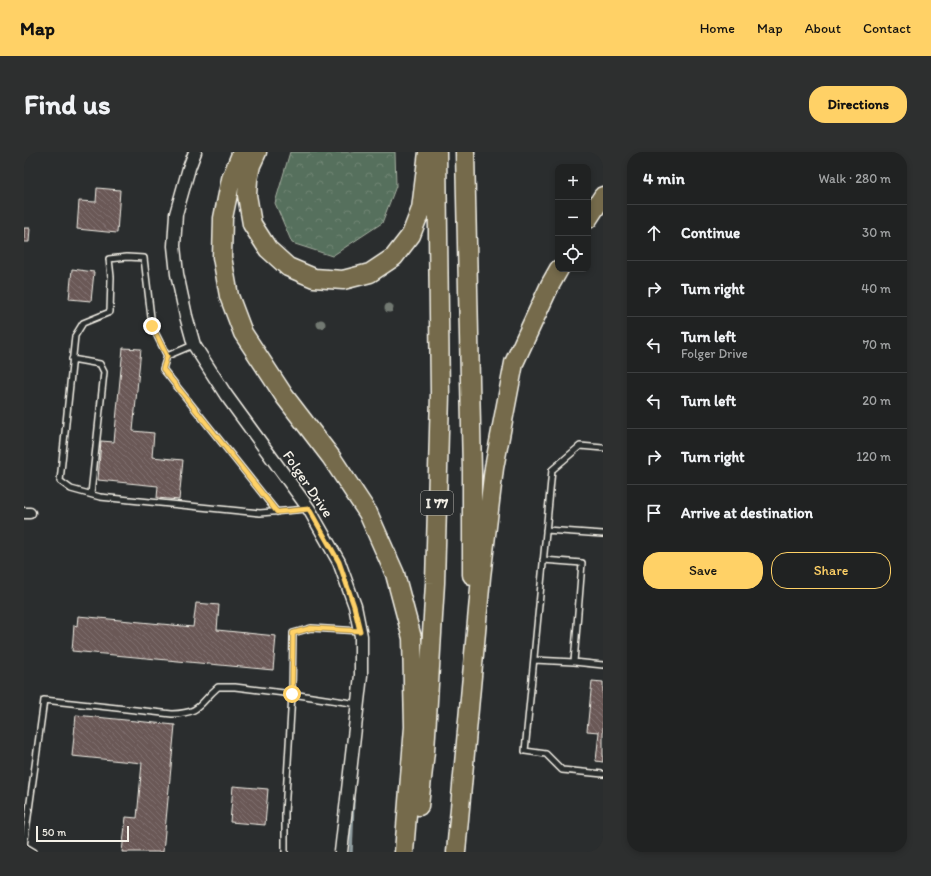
<!DOCTYPE html>
<meta charset="utf-8">
<style>
body{margin:0;font-family:Itim,sans-serif;background:#2d2f2f;color:#f1f3f6}
.controls{position:absolute;right:12px;top:12px;display:grid;overflow:hidden;border-radius:8px;box-shadow:0 2px 6px #0003}
.controls button{width:36px;height:36px;display:grid;place-items:center;padding:0;border:0;border-bottom:1px solid #3d3f40;background:#202222;color:#f1f3f6;font:20px sans-serif}
.scale{position:absolute;left:12px;bottom:10px;width:93px;box-sizing:border-box;padding-left:4px;border:2px solid #f4f1e8;border-top:0;font-size:11px;line-height:14px;white-space:nowrap;color:#f4f1e8;-webkit-text-stroke:3px #2a2d2e;paint-order:stroke}
.stop{position:absolute;width:12px;height:12px;margin:-9px;border:3px solid #ffd166;border-radius:50%;background:#fff}
.stop.end{background:#ffd166;border-color:#fff;box-shadow:0 1px 4px #0008}
.list{margin:0;padding:0;list-style:none}
h2{display:flex;justify-content:space-between;align-items:center;height:52px;margin:0;padding:0 16px;font-size:17px}
h2 small{font-size:13px;font-weight:400;color:#a2a4a5}
.list li{display:grid;grid-template-columns:26px 1fr auto;gap:12px;align-items:center;box-sizing:border-box;height:56px;padding:0 16px;border-top:1px solid #3d3f40}
.list b{display:block;font-size:15px;white-space:nowrap}
.list p{margin:0;font-size:13px;white-space:nowrap;color:#a2a4a5}
.list em{font-size:13px;font-style:normal;color:#a2a4a5}
.actions{display:flex;gap:8px;padding:12px 16px}
.actions a{flex:1;padding:9px 0;border:1px solid #ffd166;border-radius:16px;text-align:center;font-size:14px;color:#ffd166}
.actions .main{background:#ffd166;color:#111}
.icon{flex:none;width:22px;height:22px;fill:none;stroke:currentColor;stroke-width:2;stroke-linecap:round;stroke-linejoin:round}
.map{position:relative;flex:none;width:579px;height:700px;overflow:hidden;border-radius:16px}
header{display:flex;align-items:center;gap:24px;box-sizing:border-box;height:56px;padding:0 20px;background:#ffd166;color:#111}
header strong{font-size:19px}
nav{display:flex;gap:22px;margin-inline-start:auto;font-size:14px}
.intro{display:flex;align-items:center;justify-content:space-between;box-sizing:border-box;height:96px;padding:0 24px}
h1{margin:0;font-size:28px}
.button{padding:10px 18px;border-radius:16px;background:#ffd166;color:#111;font-size:14px;font-weight:700}
main{display:flex;gap:24px;padding:0 24px}
aside{flex:1;background:#202222;border-radius:16px;box-shadow:0 2px 6px #0003}
.map>svg:first-child{display:block}
</style>
<header>
<strong>Map</strong>
<nav><a>Home</a><a>Map</a><a>About</a><a>Contact</a></nav>
</header>
<div class="intro"><h1>Find us</h1><a class="button">Directions</a></div>
<main>
<div class="map">
<svg width="579" height="700" viewBox="0 0 579 700">
<defs>
<pattern id="forest-crowns" width="20" height="18" patternUnits="userSpaceOnUse"><rect width="20" height="18" fill="#57705d"/><path d="M2 6a3 3 0 1 1 6 0M12 15a3 3 0 1 1 6 0" fill="none" stroke="#708574"/></pattern>
<pattern id="building-back-hatch" width="6" height="6" patternUnits="userSpaceOnUse"><rect width="6" height="6" fill="#6a5857"/><path d="M-1 5l2 2M0 0l6 6M5-1l2 2" fill="none" stroke="#80706f"/></pattern>
</defs>
<rect width="100%" height="100%" fill="#2a2d2e"/>
<filter id="ink" filterUnits="userSpaceOnUse"><feTurbulence type="fractalNoise" baseFrequency=".025" numOctaves="2"/><feDisplacementMap in="SourceGraphic" scale="8" xChannelSelector="R" yChannelSelector="G"/><feConvolveMatrix kernelMatrix="1 2 1 2 8 2 1 2 1" color-interpolation-filters="sRGB"/></filter>
<g filter="url(#ink)">
<path fill="url(#forest-crowns)" stroke="#a6b0a2" d="M 266,0 L 371,0 L 372,34 L 358,71 L 308,104 L 268,91 L 251,51 Z"/>
<g fill="none" stroke-linecap="round" stroke-linejoin="round">
<path stroke="#8e9c9f" stroke-width="3.5" d="M 327,700 L 329,648"/>
</g>
<path fill="url(#building-back-hatch)" stroke="#f4f1e8" d="M 73,36 L 96,38 L 93,81 L 53,77 L 55,49 L 72,50 Z
M 0,76 L 6,76 L 5,90 L 0,90 Z
M 48,117 L 70,120 L 67,149 L 45,147 Z
M 99,196 L 117,197 L 109,279 L 130,281 L 128,305 L 159,308 L 155,348 L 133,346 L 134,334 L 74,328 L 77,289 L 90,290 Z
M 172,451 L 195,453 L 193,478 L 252,484 L 249,518 L 48,499 L 50,473 L 53,474 L 54,464 L 169,475 Z
M 568,529 L 579,530 L 579,610 L 572,609 L 575,580 L 563,579 Z
M 52,563 L 151,573 L 139,700 L 98,700 L 102,665 L 113,666 L 118,611 L 48,604 Z
M 209,634 L 244,637 L 241,673 L 206,670 Z"/>
<g fill="none" stroke-linecap="round" stroke-linejoin="round">
<defs>
<path id="service" d="M 169,193 L 143,204 L 139,217 L 253,360
M 143,204 L 128,174 L 120,106 L 103,105 L 85,107 L 87,125 L 86,160 L 59,171 L 51,184 L 36,329 L 47,337 L 76,345 L 236,361 L 283,357
M 48,207 L 76,212 L 80,220 L 67,342
M 579,296 L 556,294 L 528,318 L 501,599 L 522,602 L 538,618 L 579,622
M 522,378 L 579,382
M 510,508 L 550,510 L 558,411 L 519,408
M 550,510 L 579,513
M 10,700 L 0,694 L 20,548 L 148,562 C 178,561 174,552 194,535 L 211,535 L 268,542 L 269,481 L 287,476 L 336,479
M 261,700 L 261,661 L 268,542 L 334,552"/>
<path id="minor" d="M 0,361 L 6,361"/>
<path id="tertiary" d="M 171,0 L 165,16 L 152,62 L 150,94 L 153,122 L 162,164 L 170,193 L 202,243 L 285,357 L 315,410 L 331,454 L 337,484 L 337,523 L 317,700"/>
<path id="motorway" d="M 218,0 L 207,27 L 199,66 L 198,105 L 205,144 L 219,181 L 261,245 L 307,305 L 344,361 L 371,422 L 388,486 L 390,575 L 380,700
M 233,0 L 227,13 L 224,28 L 223,43 L 228,72 L 244,97 L 264,115 L 290,126 L 319,128 L 346,121 L 370,105 L 387,83 L 397,57 L 404,0
M 441,0 L 448,319 L 448,423
M 564,67 L 579,44
M 395,654 L 401,599 L 411,431 L 416,242 L 413,0
M 432,700 L 457,425 L 470,316 L 490,211 L 526,133 L 535,117"/>
</defs>
<use href="#service" stroke="#f4f1e8" stroke-width="8"/>
<use href="#minor" stroke="#f4f1e8" stroke-width="13"/>
<use href="#tertiary" stroke="#f4f1e8" stroke-width="15"/>
<use href="#motorway" stroke="#f4f1e8" stroke-width="21"/>
<use href="#service" stroke="#2a2d2e" stroke-width="5"/>
<use href="#minor" stroke="#2a2d2e" stroke-width="10"/>
<use href="#tertiary" stroke="#2a2d2e" stroke-width="12"/>
<use href="#motorway" stroke="#746b4b" stroke-width="18"/>
</g>
<g fill="#727972">
<circle cx="365" cy="156" r="4.5"/>
<circle cx="297" cy="172" r="4.5"/>
</g>
</g>
<g fill="none" stroke-linecap="round" stroke-linejoin="round" filter="url(#ink)">
<path stroke="#ffd166" stroke-width="5" d="M 128,174 L 143,204 L 139,217 L 253,360 L 285,357 L 315,410 L 330,454 L 336,479 L 287,476 L 269,481 L 268,542"/>
</g>
<g text-anchor="middle" stroke-width="3" stroke-linejoin="round" paint-order="stroke">
<rect fill="#2a2d2e" stroke="#b7b6b0" stroke-width="1" x="397" y="339" width="32" height="24" rx="3"/>
<g font-size="14" font-weight="bold" fill="#f4f1e8">
<text x="413" y="356">I 77</text>
</g>
<g font-size="15" fill="#f4f1e8" stroke="#2a2d2e">
<text transform="translate(284 332) rotate(56)" y="5">Folger Drive</text>
</g>
</g>
</svg>
<div class="controls">
<button>+</button>
<button>−</button>
<button><svg class="icon" aria-label="locate" viewBox="0 0 24 24"><circle cx="12" cy="12" r="6"/><path d="M12 2v4M12 18v4M2 12h4M18 12h4"/></svg></button>
</div>
<div class="scale">50 m</div>
<div class="stop" style="left:268px;top:542px"></div>
<div class="stop end" style="left:128px;top:174px"></div>
</div>
<aside>
<h2>4 min<small>Walk · 280 m</small></h2>
<ul class="list">
<li><svg class="icon" aria-label="ahead" viewBox="0 0 24 24"><path d="M12 20V5M6 11l6-6 6 6"/></svg><div><b>Continue</b></div><em>30 m</em></li>
<li><svg class="icon" aria-label="right" viewBox="0 0 24 24"><path d="M7 20v-9h11M14 6l5 5-5 5"/></svg><div><b>Turn right</b></div><em>40 m</em></li>
<li><svg class="icon" aria-label="left" viewBox="0 0 24 24"><path d="M17 20v-9H6M10 6l-5 5 5 5"/></svg><div><b>Turn left</b><p>Folger Drive</p></div><em>70 m</em></li>
<li><svg class="icon" aria-label="left" viewBox="0 0 24 24"><path d="M17 20v-9H6M10 6l-5 5 5 5"/></svg><div><b>Turn left</b></div><em>20 m</em></li>
<li><svg class="icon" aria-label="right" viewBox="0 0 24 24"><path d="M7 20v-9h11M14 6l5 5-5 5"/></svg><div><b>Turn right</b></div><em>120 m</em></li>
<li><svg class="icon" aria-label="arrive" viewBox="0 0 24 24"><path d="M6 21V4h12l-3 4 3 4H6"/></svg><div><b>Arrive at destination</b></div></li>
</ul>
<div class="actions"><a class="main">Save</a><a>Share</a></div>
</aside>
</main>
